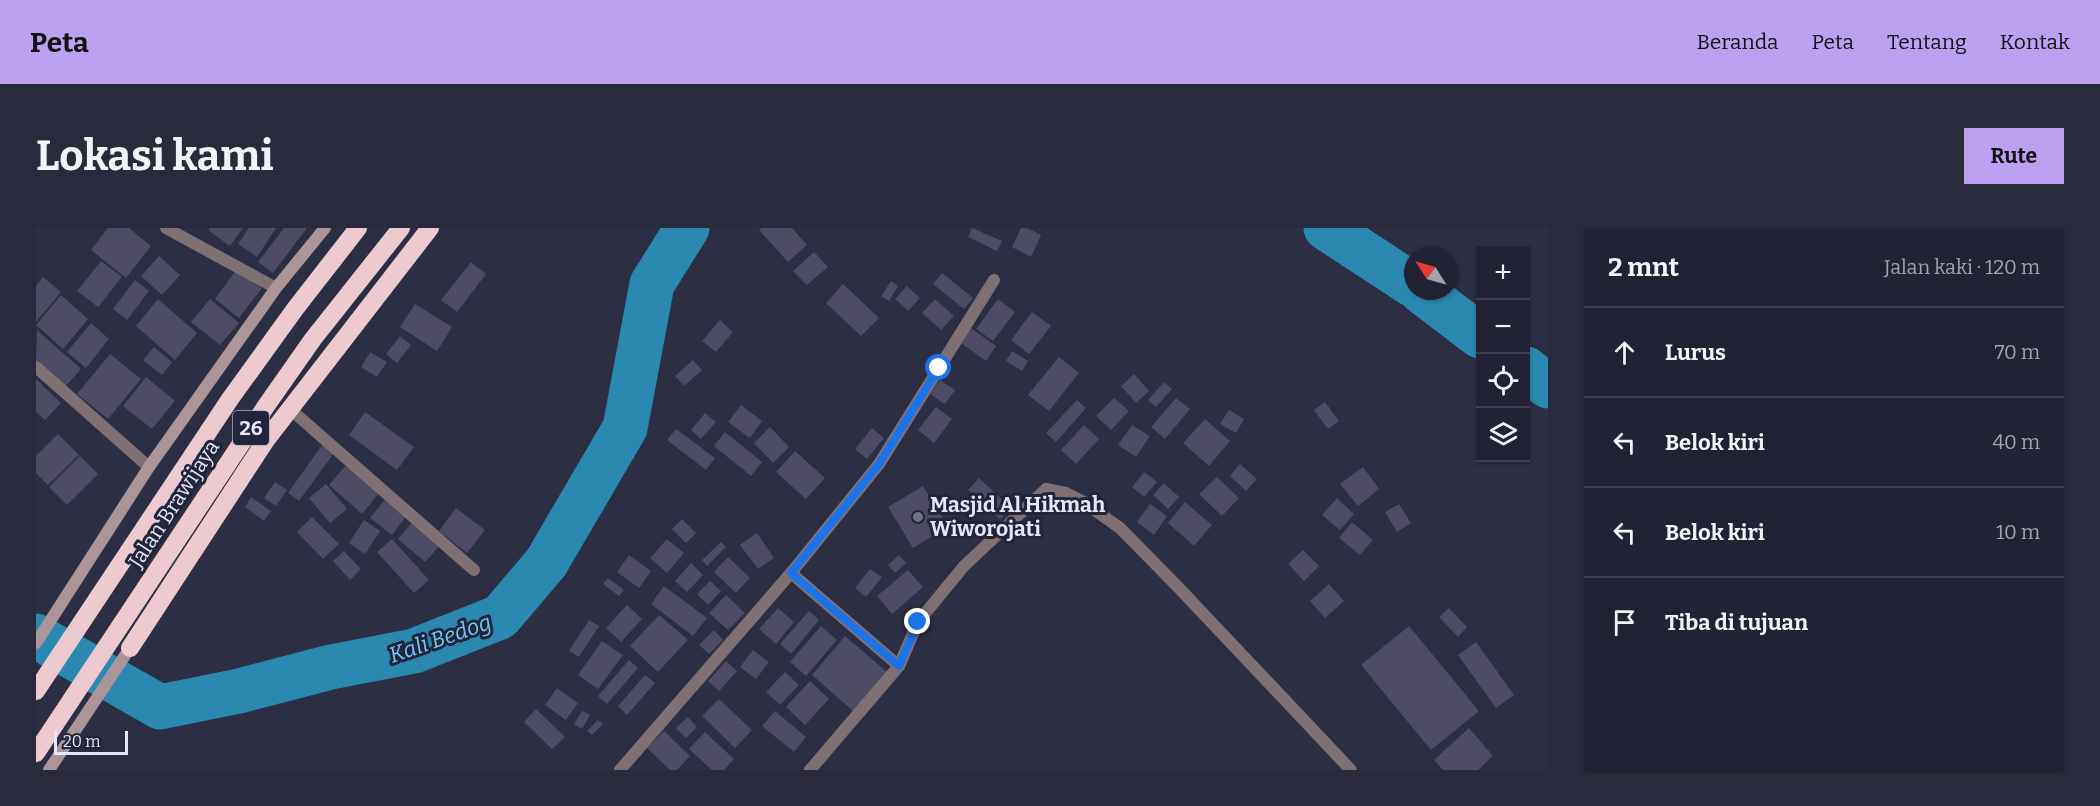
<!DOCTYPE html>
<html lang="id">
<meta charset="utf-8">
<style>
body{margin:0;font-family:Bitter,serif;background:#292a3b;color:#f1f3f6}
.controls{position:absolute;right:18px;top:18px;display:grid;overflow:hidden;border-radius:0px;box-shadow:0 2px 4px #0004}
.controls button{width:54px;height:54px;display:grid;place-items:center;padding:0;border:0;border-bottom:2px solid #3e3f4e;background:#212233;color:#f1f3f6;font:30px sans-serif}
.compass{position:absolute;left:1368px;top:18px;width:54px;height:54px;border-radius:50%;background:#212233;box-shadow:0 2px 4px #0004;rotate:307deg}
.scale{position:absolute;left:18px;bottom:15px;width:74px;box-sizing:border-box;padding-left:6px;border:3px solid #e5e7f6;border-top:0;font-size:16px;line-height:21px;white-space:nowrap;color:#e5e7f6;-webkit-text-stroke:4px #222439;paint-order:stroke}
.stop{position:absolute;width:18px;height:18px;margin:-14px;border:4px solid #1a73e8;border-radius:50%;background:#fff}
.stop.end{background:#1a73e8;border-color:#fff;box-shadow:0 2px 6px #0008}
.list{margin:0;padding:0;list-style:none}
h2{display:flex;justify-content:space-between;align-items:center;height:78px;margin:0;padding:0 24px;font-size:26px}
h2 small{font-size:20px;font-weight:400;color:#a2a4ac}
.list li{display:grid;grid-template-columns:39px 1fr auto;gap:18px;align-items:center;box-sizing:border-box;height:90px;padding:0 24px;border-top:2px solid #3e3f4e}
.list b{display:block;font-size:22px;white-space:nowrap}
.list em{font-size:20px;font-style:normal;color:#a2a4ac}
.icon{flex:none;width:33px;height:33px;fill:none;stroke:currentColor;stroke-width:2;stroke-linecap:round;stroke-linejoin:round}
.map{position:relative;flex:none;width:1512px;height:542px;overflow:hidden;border-radius:0px}
header{display:flex;align-items:center;gap:36px;box-sizing:border-box;height:84px;padding:0 30px;background:#bca0f2;color:#111}
header strong{font-size:28px}
nav{display:flex;gap:33px;margin-inline-start:auto;font-size:21px}
.intro{display:flex;align-items:center;justify-content:space-between;box-sizing:border-box;height:144px;padding:0 36px}
h1{margin:0;font-size:42px}
.button{padding:15px 27px;border-radius:0px;background:#bca0f2;color:#111;font-size:21px;font-weight:700}
main{display:flex;gap:36px;padding:0 36px}
aside{flex:1;background:#212233;border-radius:0px;box-shadow:0 2px 4px #0004}
.map>svg:first-child{display:block}
</style>
<header>
<strong>Peta</strong>
<nav><a>Beranda</a><a>Peta</a><a>Tentang</a><a>Kontak</a></nav>
</header>
<div class="intro"><h1>Lokasi kami</h1><a class="button">Rute</a></div>
<main>
<div class="map">
<svg width="1512" height="542" viewBox="0 0 1512 542">
<rect width="100%" height="100%" fill="#2c2e44"/>
<g fill="none" stroke-linecap="round" stroke-linejoin="round">
<path stroke="#2a88b1" stroke-width="45" d="M 1290,0 L 1377,57
M 1385,63 L 1444,108
M 1490,141 L 1512,158
M 0,408 L 124,479 L 203,463 L 295,439 L 378,423 L 464,389 L 510,335 L 589,200 L 616,56 L 651,0"/>
</g>
<path fill="#4d4c64" d="M 72,0 L 93,0 L 115,18 L 90,50 L 55,22 Z
M 174,0 L 207,0 L 194,18 L 172,2 Z
M 213,0 L 240,0 L 221,29 L 202,16 Z
M 248,0 L 271,0 L 237,45 L 222,34 Z
M 726,0 L 756,0 L 771,17 L 752,34 L 723,2 Z
M 936,0 L 966,13 L 961,23 L 932,9 Z
M 985,0 L 991,0 L 1005,7 L 995,29 L 976,19 Z
M 778,24 L 792,39 L 771,57 L 757,43 Z
M 123,28 L 144,47 L 126,67 L 105,48 Z
M 65,33 L 86,49 L 62,79 L 41,63 Z
M 435,34 L 450,46 L 421,84 L 405,72 Z
M 201,41 L 226,60 L 203,90 L 179,71 Z
M 906,45 L 937,70 L 928,81 L 897,56 Z
M 7,49 L 25,64 L 0,94 L 0,58 Z
M 99,52 L 113,63 L 91,92 L 77,81 Z
M 855,53 L 862,58 L 853,73 L 845,68 Z
M 807,56 L 843,90 L 825,108 L 790,75 Z
M 871,58 L 884,70 L 872,83 L 859,71 Z
M 25,67 L 52,91 L 27,121 L 0,97 Z
M 122,71 L 161,105 L 139,132 L 100,98 Z
M 174,71 L 203,95 L 184,117 L 155,94 Z
M 899,71 L 918,88 L 905,102 L 886,85 Z
M 962,71 L 979,84 L 957,113 L 940,101 Z
M 379,76 L 416,99 L 401,123 L 364,99 Z
M 996,84 L 1015,98 L 993,126 L 975,112 Z
M 684,92 L 697,104 L 680,124 L 666,113 Z
M 55,95 L 73,111 L 50,140 L 31,124 Z
M 935,100 L 960,118 L 950,133 L 925,115 Z
M 1,102 L 45,141 L 29,159 L 0,133 Z
M 364,108 L 375,117 L 361,135 L 350,126 Z
M 118,119 L 136,134 L 126,147 L 107,132 Z
M 976,123 L 992,133 L 986,143 L 970,133 Z
M 334,124 L 351,134 L 341,149 L 325,139 Z
M 74,126 L 105,151 L 72,191 L 41,166 Z
M 1023,129 L 1043,145 L 1013,183 L 992,167 Z
M 657,132 L 666,142 L 648,158 L 639,148 Z
M 1098,146 L 1113,163 L 1100,175 L 1085,158 Z
M 110,149 L 139,173 L 116,201 L 87,178 Z
M 0,151 L 25,175 L 9,192 L 0,184 Z
M 904,152 L 919,162 L 909,176 L 894,166 Z
M 1128,154 L 1136,161 L 1120,179 L 1112,172 Z
M 1078,170 L 1093,183 L 1075,202 L 1060,188 Z
M 1140,170 L 1154,181 L 1129,211 L 1115,199 Z
M 1041,172 L 1050,180 L 1020,214 L 1010,205 Z
M 1289,174 L 1303,193 L 1292,201 L 1278,182 Z
M 705,177 L 726,193 L 714,210 L 692,194 Z
M 900,179 L 916,191 L 898,215 L 882,202 Z
M 1193,182 L 1208,191 L 1200,205 L 1184,196 Z
M 329,184 L 378,219 L 361,242 L 313,207 Z
M 669,185 L 680,194 L 665,211 L 655,202 Z
M 1169,191 L 1194,213 L 1173,238 L 1147,215 Z
M 1048,197 L 1063,211 L 1040,236 L 1025,222 Z
M 1096,197 L 1114,208 L 1100,229 L 1082,217 Z
M 734,199 L 753,219 L 737,235 L 718,215 Z
M 836,200 L 848,210 L 831,231 L 819,221 Z
M 640,201 L 679,230 L 670,242 L 631,212 Z
M 689,204 L 726,234 L 715,248 L 678,218 Z
M 22,206 L 43,227 L 12,257 L 0,245 L 0,228 Z
M 286,217 L 298,225 L 263,273 L 252,265 Z
M 759,223 L 789,250 L 770,271 L 740,244 Z
M 44,228 L 62,246 L 31,277 L 13,259 Z
M 311,236 L 344,264 L 326,286 L 293,257 Z
M 1204,236 L 1221,251 L 1210,263 L 1194,248 Z
M 1327,239 L 1343,261 L 1322,278 L 1304,256 Z
M 1108,244 L 1121,254 L 1108,269 L 1096,259 Z
M 1181,249 L 1203,270 L 1186,288 L 1163,266 Z
M 943,250 L 975,280 L 964,291 L 932,262 Z
M 239,254 L 251,262 L 240,278 L 228,270 Z
M 1128,255 L 1143,269 L 1132,281 L 1117,267 Z
M 290,256 L 311,281 L 294,295 L 273,270 Z
M 887,258 L 912,298 L 877,320 L 852,279 Z
M 215,269 L 235,283 L 228,293 L 209,279 Z
M 350,270 L 371,287 L 356,307 L 334,290 Z
M 1301,270 L 1318,286 L 1304,302 L 1286,287 Z
M 1149,274 L 1176,297 L 1158,318 L 1132,295 Z
M 1114,276 L 1131,288 L 1118,307 L 1101,294 Z
M 1363,276 L 1375,295 L 1361,304 L 1349,284 Z
M 420,280 L 449,302 L 431,325 L 403,303 Z
M 276,289 L 303,316 L 287,331 L 261,304 Z
M 379,291 L 406,315 L 389,334 L 362,311 Z
M 646,291 L 660,305 L 650,315 L 636,301 Z
M 328,292 L 344,303 L 329,326 L 313,315 Z
M 1316,294 L 1337,312 L 1324,327 L 1303,310 Z
M 721,305 L 738,330 L 722,341 L 704,317 Z
M 356,311 L 393,352 L 378,365 L 341,324 Z
M 631,311 L 648,325 L 631,345 L 614,330 Z
M 685,314 L 690,319 L 671,338 L 666,332 Z
M 1267,322 L 1283,338 L 1268,353 L 1252,336 Z
M 308,323 L 325,341 L 314,352 L 297,333 Z
M 593,327 L 615,343 L 603,360 L 581,344 Z
M 863,327 L 870,335 L 859,345 L 852,337 Z
M 692,329 L 714,350 L 700,365 L 678,344 Z
M 655,335 L 667,347 L 651,364 L 639,353 Z
M 834,341 L 846,349 L 830,369 L 819,360 Z
M 872,342 L 887,359 L 856,386 L 841,368 Z
M 572,350 L 588,362 L 583,368 L 567,356 Z
M 674,353 L 685,363 L 672,377 L 661,366 Z
M 1293,356 L 1308,373 L 1289,390 L 1274,373 Z
M 628,358 L 671,390 L 657,408 L 615,376 Z
M 690,367 L 709,385 L 692,402 L 673,385 Z
M 591,377 L 606,391 L 585,414 L 570,400 Z
M 742,380 L 758,394 L 740,416 L 723,401 Z
M 1413,380 L 1431,399 L 1422,409 L 1403,389 Z
M 773,383 L 783,392 L 755,426 L 744,416 Z
M 623,387 L 652,412 L 622,444 L 594,418 Z
M 553,392 L 563,398 L 543,429 L 533,423 Z
M 785,398 L 801,412 L 770,448 L 754,434 Z
M 1373,398 L 1443,483 L 1395,522 L 1325,437 Z
M 678,402 L 687,412 L 673,426 L 663,417 Z
M 809,408 L 851,444 L 817,483 L 776,447 Z
M 566,413 L 587,427 L 562,461 L 542,447 Z
M 1440,414 L 1478,467 L 1460,480 L 1422,427 Z
M 717,422 L 733,434 L 720,451 L 704,439 Z
M 593,432 L 602,440 L 571,476 L 562,468 Z
M 690,433 L 701,443 L 683,463 L 672,453 Z
M 749,444 L 763,457 L 744,477 L 730,464 Z
M 609,447 L 619,455 L 591,487 L 582,478 Z
M 774,453 L 793,471 L 769,497 L 750,479 Z
M 521,460 L 542,475 L 530,492 L 509,477 Z
M 683,471 L 716,502 L 699,520 L 666,488 Z
M 500,481 L 529,509 L 516,521 L 488,494 Z
M 546,483 L 554,487 L 546,501 L 538,496 Z
M 739,483 L 770,509 L 758,524 L 726,498 Z
M 652,489 L 661,499 L 650,510 L 640,500 Z
M 562,492 L 567,496 L 556,507 L 551,503 Z
M 1433,500 L 1457,528 L 1442,542 L 1407,542 L 1398,532 Z
M 628,503 L 654,528 L 641,542 L 634,542 L 611,520 Z
M 669,504 L 698,531 L 688,542 L 676,542 L 653,521 Z"/>
<g fill="none" stroke-linecap="round" stroke-linejoin="round">
<path stroke="#7f7173" stroke-width="12" d="M 584,542 L 755,345 L 843,236 L 958,52
M 774,542 L 863,438 L 882,394 L 928,338 L 1010,261"/>
<path stroke="#7f7173" stroke-width="12" d="M 130,0 L 240,60
M 0,139 L 113,239
M 254,181 L 438,342
M 1010,261 L 1030,265 L 1046,273 L 1084,300 L 1143,360 L 1315,542
M 755,345 L 863,438"/>
<path stroke="#ab9598" stroke-width="12" d="M 0,415 L 113,239 L 240,60 L 289,0
M 13,542 L 94,420"/>
<path stroke="#edcacf" stroke-width="18" d="M 94,420 L 230,212 L 394,0
M 0,463 L 194,171 L 259,81 L 322,0
M 0,525 L 230,178 L 277,111 L 365,0"/>
</g>
<g fill="none" stroke-linecap="round" stroke-linejoin="round">
<path stroke="#1a73e8" stroke-width="8" d="M 882,394 L 863,438 L 755,345 L 843,236 L 903,140"/>
</g>
<circle fill="#6b7280" stroke="#222439" stroke-width="2" cx="882" cy="289" r="6"/>
<g text-anchor="middle" stroke-width="6" stroke-linejoin="round" paint-order="stroke">
<rect fill="#222439" stroke="#aaacbd" stroke-width="1.5" x="197" y="183" width="36" height="34" rx="4.5"/>
<g font-size="20" font-weight="bold" fill="#e5e7f6">
<text x="215" y="207">26</text>
</g>
<g font-size="21" fill="#e5e7f6" stroke="#222439">
<text transform="translate(138 276) rotate(-57)" y="7">Jalan Brawijaya</text>
</g>
<g font-size="21" font-weight="bold" fill="#e5e7f6" stroke="#222439" text-anchor="start">
<text x="894" y="284">Masjid Al Hikmah<tspan x="894" dy="24">Wiworojati</tspan></text>
</g>
<g font-size="22" font-style="italic" fill="#70cbf9" stroke="#222439">
<text transform="translate(404 410) rotate(-19)" y="8">Kali Bedog</text>
</g>
</g>
</svg>
<div class="controls">
<button>+</button>
<button>−</button>
<button><svg class="icon" aria-label="locate" viewBox="0 0 24 24"><circle cx="12" cy="12" r="6"/><path d="M12 2v4M12 18v4M2 12h4M18 12h4"/></svg></button>
<button><svg class="icon" aria-label="layers" viewBox="0 0 24 24"><path d="M12 4l9 5-9 5-9-5zM3 14l9 5 9-5"/></svg></button>
</div>
<svg class="compass" viewBox="-18 -18 36 36"><path d="M0-13l5 13h-10z" fill="#e53935"/><path d="M0 13l5-13h-10z" fill="#a2a4ac"/></svg>
<div class="scale">20 m</div>
<div class="stop" style="left:903px;top:140px"></div>
<div class="stop end" style="left:882px;top:394px"></div>
</div>
<aside>
<h2>2 mnt<small>Jalan kaki · 120 m</small></h2>
<ul class="list">
<li><svg class="icon" aria-label="ahead" viewBox="0 0 24 24"><path d="M12 20V5M6 11l6-6 6 6"/></svg><div><b>Lurus</b></div><em>70 m</em></li>
<li><svg class="icon" aria-label="left" viewBox="0 0 24 24"><path d="M17 20v-9H6M10 6l-5 5 5 5"/></svg><div><b>Belok kiri</b></div><em>40 m</em></li>
<li><svg class="icon" aria-label="left" viewBox="0 0 24 24"><path d="M17 20v-9H6M10 6l-5 5 5 5"/></svg><div><b>Belok kiri</b></div><em>10 m</em></li>
<li><svg class="icon" aria-label="arrive" viewBox="0 0 24 24"><path d="M6 21V4h12l-3 4 3 4H6"/></svg><div><b>Tiba di tujuan</b></div></li>
</ul>
</aside>
</main>
